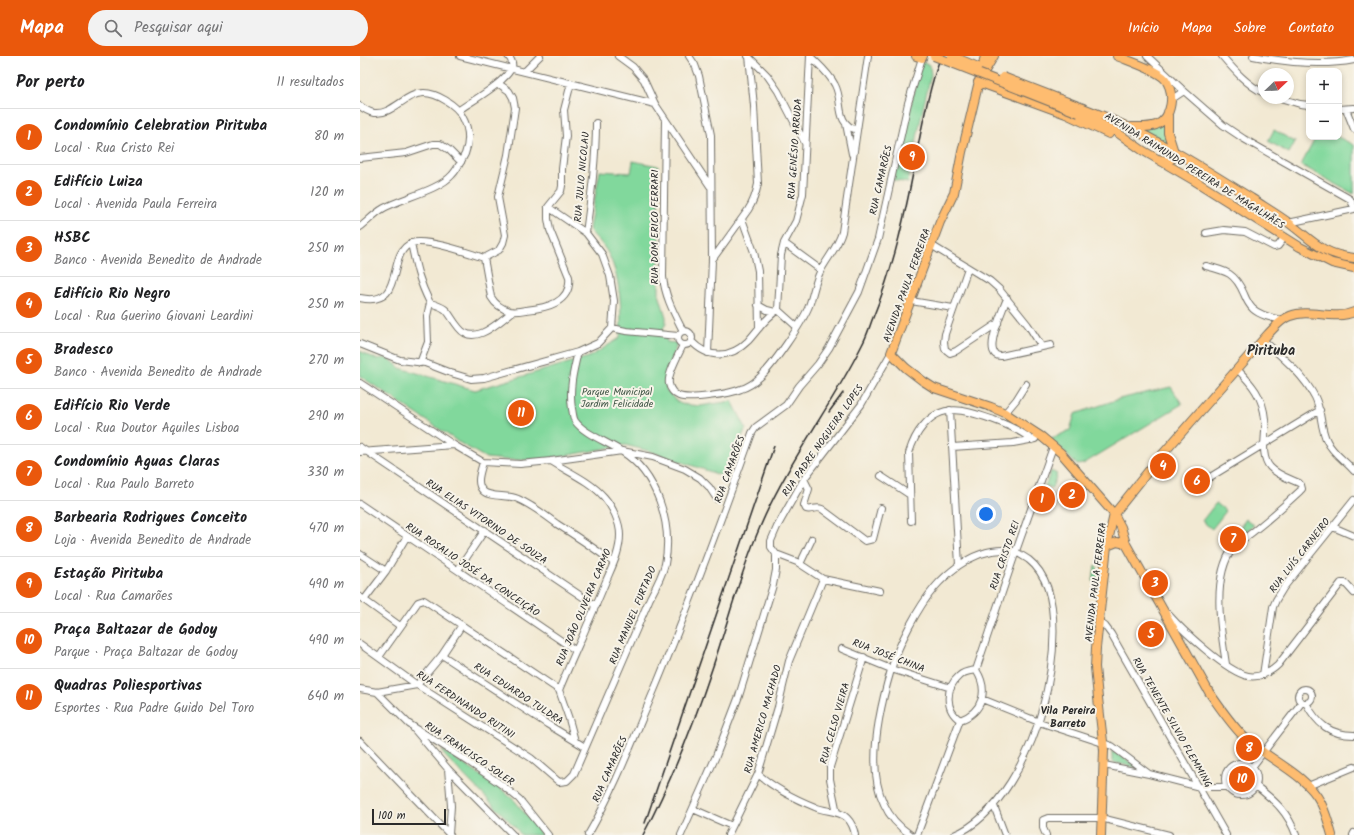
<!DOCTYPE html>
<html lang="pt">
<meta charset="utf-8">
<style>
body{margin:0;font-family:Kalam,sans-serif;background:#f2f2f2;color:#202124}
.controls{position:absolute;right:12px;top:12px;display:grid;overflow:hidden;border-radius:8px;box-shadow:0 2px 6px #0003}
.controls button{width:36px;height:36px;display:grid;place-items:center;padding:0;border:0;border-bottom:1px solid #e0e0e0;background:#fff;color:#202124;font:20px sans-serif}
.compass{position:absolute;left:898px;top:12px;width:36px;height:36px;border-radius:50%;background:#fff;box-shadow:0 2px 6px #0003;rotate:67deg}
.scale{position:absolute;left:12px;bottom:10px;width:74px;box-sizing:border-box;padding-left:4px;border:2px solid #2b2b2b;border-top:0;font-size:11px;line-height:14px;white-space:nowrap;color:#2b2b2b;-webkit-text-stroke:3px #f7f3e8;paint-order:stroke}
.you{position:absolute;left:626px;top:458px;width:14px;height:14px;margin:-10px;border:3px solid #fff;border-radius:50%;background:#1a73e8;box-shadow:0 0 0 6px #1a73e833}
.badge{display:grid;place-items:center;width:26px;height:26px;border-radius:50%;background:#ea580c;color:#fff;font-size:13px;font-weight:700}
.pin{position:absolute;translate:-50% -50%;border:2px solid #fff;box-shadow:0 1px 4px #0006}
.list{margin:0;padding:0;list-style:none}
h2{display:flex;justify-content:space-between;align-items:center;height:52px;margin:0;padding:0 16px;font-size:17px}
h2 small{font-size:13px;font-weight:400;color:#757577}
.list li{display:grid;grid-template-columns:26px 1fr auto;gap:12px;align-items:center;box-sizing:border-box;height:56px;padding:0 16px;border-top:1px solid #e0e0e0}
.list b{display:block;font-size:15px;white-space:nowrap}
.list p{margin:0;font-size:13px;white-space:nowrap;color:#757577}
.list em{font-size:13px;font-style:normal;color:#757577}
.icon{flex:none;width:22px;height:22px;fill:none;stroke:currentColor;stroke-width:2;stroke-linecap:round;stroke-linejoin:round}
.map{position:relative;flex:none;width:994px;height:779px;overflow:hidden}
header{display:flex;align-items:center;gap:24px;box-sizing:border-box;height:56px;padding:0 20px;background:#ea580c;color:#fff}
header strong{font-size:19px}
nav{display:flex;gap:22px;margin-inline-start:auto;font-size:14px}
.search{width:280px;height:36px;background:#f2f2f2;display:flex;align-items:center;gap:10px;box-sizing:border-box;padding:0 14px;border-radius:22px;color:#757577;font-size:15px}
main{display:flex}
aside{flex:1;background:#fff}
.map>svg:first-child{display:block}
</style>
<header>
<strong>Mapa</strong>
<div class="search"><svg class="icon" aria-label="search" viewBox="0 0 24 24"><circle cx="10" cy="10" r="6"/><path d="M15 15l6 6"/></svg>Pesquisar aqui</div>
<nav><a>Início</a><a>Mapa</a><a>Sobre</a><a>Contato</a></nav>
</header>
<main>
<aside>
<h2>Por perto<small>11 resultados</small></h2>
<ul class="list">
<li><span class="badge">1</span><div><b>Condomínio Celebration Pirituba</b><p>Local · Rua Cristo Rei</p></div><em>80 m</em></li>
<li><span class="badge">2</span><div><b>Edifício Luiza</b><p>Local · Avenida Paula Ferreira</p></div><em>120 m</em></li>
<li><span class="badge">3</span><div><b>HSBC</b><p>Banco · Avenida Benedito de Andrade</p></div><em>250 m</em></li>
<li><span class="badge">4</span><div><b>Edifício Rio Negro</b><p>Local · Rua Guerino Giovani Leardini</p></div><em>250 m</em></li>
<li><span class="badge">5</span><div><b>Bradesco</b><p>Banco · Avenida Benedito de Andrade</p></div><em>270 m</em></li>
<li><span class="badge">6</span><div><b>Edifício Rio Verde</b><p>Local · Rua Doutor Aquiles Lisboa</p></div><em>290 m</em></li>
<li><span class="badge">7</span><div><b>Condomínio Aguas Claras</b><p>Local · Rua Paulo Barreto</p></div><em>330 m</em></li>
<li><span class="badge">8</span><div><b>Barbearia Rodrigues Conceito</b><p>Loja · Avenida Benedito de Andrade</p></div><em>470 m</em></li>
<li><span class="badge">9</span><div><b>Estação Pirituba</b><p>Local · Rua Camarões</p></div><em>490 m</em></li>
<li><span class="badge">10</span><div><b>Praça Baltazar de Godoy</b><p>Parque · Praça Baltazar de Godoy</p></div><em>490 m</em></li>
<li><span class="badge">11</span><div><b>Quadras Poliesportivas</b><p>Esportes · Rua Padre Guido Del Toro</p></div><em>640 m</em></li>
</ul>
</aside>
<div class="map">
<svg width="994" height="779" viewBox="0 0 994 779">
<rect width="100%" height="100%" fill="#f7f3e8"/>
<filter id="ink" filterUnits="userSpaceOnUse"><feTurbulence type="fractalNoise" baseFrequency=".025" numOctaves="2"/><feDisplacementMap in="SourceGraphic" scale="8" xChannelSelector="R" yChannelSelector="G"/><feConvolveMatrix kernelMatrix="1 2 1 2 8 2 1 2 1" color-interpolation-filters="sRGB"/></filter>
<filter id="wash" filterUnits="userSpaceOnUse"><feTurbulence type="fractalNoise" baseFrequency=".012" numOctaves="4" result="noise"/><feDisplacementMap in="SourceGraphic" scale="16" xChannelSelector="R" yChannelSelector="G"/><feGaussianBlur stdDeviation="0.9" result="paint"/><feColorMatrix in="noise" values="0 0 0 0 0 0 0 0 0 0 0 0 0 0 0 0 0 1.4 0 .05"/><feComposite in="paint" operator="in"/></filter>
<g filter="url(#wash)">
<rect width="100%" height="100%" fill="#f2e9d3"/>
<path fill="#81d89c" stroke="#568264" d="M 561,6 L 568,8 L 570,11 L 571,19 L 563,52 L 548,127 L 533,124 Z
M 805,64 L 811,91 L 782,74 Z
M 914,74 L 935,86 L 929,97 L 908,85 Z
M 956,81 L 978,81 L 994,89 L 994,138 L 941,109 Z
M 273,105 L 298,110 L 299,238 L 306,261 L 306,268 L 303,272 L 307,286 L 317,287 L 305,327 L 307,335 L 316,345 L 321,348 L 340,350 L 372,345 L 386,372 L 363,420 L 289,395 L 265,389 L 181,404 L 147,404 L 126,402 L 100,387 L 0,320 L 0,295 L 16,303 L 24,302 L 31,304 L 40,312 L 115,334 L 229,301 L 260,282 C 262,254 261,219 246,194 C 242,187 235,181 230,175 L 229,172 L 240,115 L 271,117 Z
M 811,331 L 822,348 L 723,408 L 717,409 L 691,383 L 710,374 L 715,358 L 759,343 Z
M 691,415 L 697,418 L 692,432 L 685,430 Z
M 856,447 L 866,455 L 852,473 L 842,465 Z
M 886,463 L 894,469 L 879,481 L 877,475 Z
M 735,509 L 738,513 L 737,529 L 733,525 Z
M 82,694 L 141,733 L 155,745 L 182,779 L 161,779 L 156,772 L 84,699 Z
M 752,695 L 782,713 L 752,706 Z
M871 722a11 11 0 1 1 22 0a11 11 0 1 1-22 0Z"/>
</g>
<g filter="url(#ink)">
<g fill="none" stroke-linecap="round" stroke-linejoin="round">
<defs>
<path id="minor" d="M 100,0 L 295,48
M 258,0 L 273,11 L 284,24 L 295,48 L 350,130
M 329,0 L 335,9 L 339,20 L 351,79 L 352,204 L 348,297
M 388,0 L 407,19 L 418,35 L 445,87
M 450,0 C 459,9 469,17 475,29 C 484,46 474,67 497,74
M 787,0 L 824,35 L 863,69 L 884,83 L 990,143 L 994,151
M 862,0 C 874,14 887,29 904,37
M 893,0 C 924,6 963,10 994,4
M 165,15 L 180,0
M 920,42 L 940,48 L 949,49
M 812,43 L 824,35
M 0,50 C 4,53 9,56 14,57 C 33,59 45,37 64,37 C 77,37 96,49 102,60 C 109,72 110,85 105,98 C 101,105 98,113 92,119 C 79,134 42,142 24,152 C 15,157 8,165 0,171
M 979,53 L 994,52
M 986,53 L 994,73
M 99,54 C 112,45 146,26 152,11 C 153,7 151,3 148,0
M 305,63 L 303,221 C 305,241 314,257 323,275
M 486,68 L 492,98
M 0,102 L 46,97 L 73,88 L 80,88 L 89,94 L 101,106
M 382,163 L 394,196 L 398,215 L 399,272
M 928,167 L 994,153
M 226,177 C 231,140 236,104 236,67
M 846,177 L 864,174 L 885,176 L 914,191 L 918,190 L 924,182
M 51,187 C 56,211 59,225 70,247
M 424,187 L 461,214
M 571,189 L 630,225 L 639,233 L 668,269 L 682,291
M 124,202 L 131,241 C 135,248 142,253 150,255 C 155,256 161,255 166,254 C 186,252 212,247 209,221 L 190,174 L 188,163 L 188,151 L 201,135 L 202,130 L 202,113 L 206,80 L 204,54 L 211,27
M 352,204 L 388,154 C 394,145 396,138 398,128 L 394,50 L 389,0
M 846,210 C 867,215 875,217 884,238 C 886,243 889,249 893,253 C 901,260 913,262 922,264
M 608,212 L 585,278 L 584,286 L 585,293 L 590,297 L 596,295 L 638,267
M 0,242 C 47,252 25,197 52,187 C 66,182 109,197 124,202 L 139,194 L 143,187 L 145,179 L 138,141 L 148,99 L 155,52 L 153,42 L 149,35 L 139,28
M 647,242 C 644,252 620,301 641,300 L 691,289
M 551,245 L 593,252
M 70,247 C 91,253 86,256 99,272 C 114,291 139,266 152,256
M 398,249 L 407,254 L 415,256
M 437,271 L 418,254 L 421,199 L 424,187 L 436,165 L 443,138 L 450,0
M 252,272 L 266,275 L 318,280
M318 282a7 7 0 1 1 14 0a7 7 0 1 1-14 0Z
M 903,284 C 922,301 943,318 955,341 C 962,355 960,372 967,385 C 973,398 986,405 994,415
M 331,285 C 348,303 370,303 388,285 C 398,274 406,261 418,254
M 0,288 L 40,304 L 65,307 L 91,317 L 111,323 L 124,322 L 218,296 L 238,287 L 252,272 L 254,245 L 250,220 L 242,198 L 226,177 L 188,151
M 323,289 C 319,298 307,318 309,328 C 310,333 314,338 319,340 C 329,344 370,338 381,333 C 388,331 394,327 399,322 C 413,310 442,267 449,250 C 453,239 455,226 460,216 C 467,202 478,191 482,176 L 508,0
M 60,307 L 68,286 L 67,260 L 70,247
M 0,327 L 94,389
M 590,354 L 599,509
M 645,357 L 656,344 L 666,328
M 0,391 L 236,550
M 592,391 L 653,387 L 675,383
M 0,396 L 94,389 L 123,406 L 160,408 L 191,405 L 262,395 L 293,401 L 325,413 L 340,422 L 349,431 L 357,443
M 191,405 C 208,416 230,425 244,441 C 252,450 260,466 260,479 C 260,496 252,511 246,525 C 231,562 214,598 199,634 L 209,663 L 215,685
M 123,406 C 121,415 115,427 123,435 C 130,442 148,438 158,443 C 172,449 185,459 197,468 C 216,480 235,493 253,506
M 521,420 L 550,439
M 444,423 L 449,433 L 444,449 L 446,453 C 452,455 456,450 462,453 L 505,485 L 513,483 L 521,452
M 842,426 L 960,354
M 0,448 L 215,594
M 551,465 L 549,397 C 552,387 556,378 563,370 C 583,345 608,355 634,364 C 648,369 661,375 672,384
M 973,471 L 994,480
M 0,498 L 26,515
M 416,498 L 437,506 L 463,523 L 520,535
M 440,508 L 452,483
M 98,514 L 125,474
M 0,541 L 40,570
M 4,544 L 26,515 L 47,480
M 808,558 C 823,575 867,616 888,620 C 899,622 911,616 918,609 L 981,527 L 985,527 L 994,537
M 739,566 L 745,570 L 751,578 L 866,779
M 0,588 L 57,629 L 171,702 L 199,726 L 207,725 L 214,718 L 290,542 C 296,531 302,520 305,508 C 313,468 297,417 261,395 C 248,386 224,378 215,365 C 213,362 213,357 212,353 C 209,333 213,316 218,296
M 482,593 L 531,613 L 591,632
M 82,599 L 187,668 L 225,691
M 19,601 L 58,546 L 64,544 L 199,634
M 866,608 C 861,575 851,521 873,492 C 879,485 887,481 894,475 C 910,462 925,449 940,435 L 942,433 L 941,429 L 939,427 C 930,423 917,419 910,411 C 899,398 907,378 905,363 C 903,341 892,328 877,313
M 616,614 L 656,495 L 693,391
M 903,619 L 913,551 L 916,544 L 924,531 L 994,444
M 57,629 L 82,599 L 102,569
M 0,633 L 17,636 L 57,629
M938 640a7 7 0 1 1 14 0a7 7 0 1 1-14 0Z
M 17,636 L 49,668 L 109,706 L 142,729 L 159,743 L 188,779
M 622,643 L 679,666 L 752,690 L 789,718
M 946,647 C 957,668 970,679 994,679
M 600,664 C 585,654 585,632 599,620 C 604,615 610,615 616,614
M 600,664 C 623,656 629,634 616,614
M 54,673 L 88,713 L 153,779
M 0,685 L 90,779
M865 723a16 16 0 1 1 32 0a16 16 0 1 1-32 0Z
M 744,709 L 789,718 L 840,731 L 866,731
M 892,711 L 942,646
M 88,713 L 91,750 L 89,778
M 398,718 C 414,732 435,743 455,751 C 465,756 479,754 487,762 C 491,766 494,773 495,779
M 896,730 C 915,745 928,756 936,779
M 948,730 L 994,711
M 634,750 L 645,779
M 333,753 L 372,770
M 477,757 L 470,723 L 470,711 L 504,601
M 228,779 C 253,736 271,689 290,644 C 327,556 360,467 392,377 L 396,371 L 426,349 L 439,330 L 458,308 L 469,292 L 499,236 L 518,183 L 548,47 L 562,2
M 321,779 L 356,700 L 379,640 L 413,529 L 416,514 L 416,498 L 411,491 L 411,485 L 417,471 L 444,423 L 501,349 L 531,297
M 368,779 L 398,718 L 418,651 L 429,605 L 463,523
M 551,779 C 539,771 530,762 524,748 C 506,712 520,651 531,614 C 538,589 558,551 575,531 C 581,524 590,516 598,510 C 612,500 630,493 647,494 C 657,495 661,499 669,504 C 706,533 693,615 682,654 C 670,698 639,761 594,779
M 557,779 L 600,664
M 686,779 L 683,772 L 683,764 L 688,762 L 741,762 L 809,779
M 993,779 L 994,777"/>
<path id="major" d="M 556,0 L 562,2 L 563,0
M 625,0 L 602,96 L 594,137 L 580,166 L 531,297 L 546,312 L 563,325 L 574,332 L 631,351 L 645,357 L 682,381 L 701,397 L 754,458 L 761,471 L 766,488 L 849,636 C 861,653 872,670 887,684 C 910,704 947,719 961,747 C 966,757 969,768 972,779
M 757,0 C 769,5 797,14 805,23 C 815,36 813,62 796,69 C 788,72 779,71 771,71
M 623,18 L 634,0
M 618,26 L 706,58 L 749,78
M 723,52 C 783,74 837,108 891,142 C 903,150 917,158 929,167 C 953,185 961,198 994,202
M 719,57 L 755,75 L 782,94 L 835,125 L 940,191 L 972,207 L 994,212
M 799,103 C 806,105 811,106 815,99 L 808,77 L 808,56
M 747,490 L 757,486 L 766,488
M 741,779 L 744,694 L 738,642 L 735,611 L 736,592 L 747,490 L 754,458 L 794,408 L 908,278 C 915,271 921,263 930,260 C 950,252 974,265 994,256"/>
</defs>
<use href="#minor" stroke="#716e66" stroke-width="8"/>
<use href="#major" stroke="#716e66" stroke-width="10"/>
<use href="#minor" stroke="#fff" stroke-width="6"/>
<use href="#major" stroke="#febc70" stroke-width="8"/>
<path stroke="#2b2b2b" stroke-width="1.5" d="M 556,100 C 563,66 569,32 581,0
M 469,356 L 483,337
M 285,767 L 414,390
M 283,779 C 311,726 333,670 352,613 C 368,566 380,517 400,471 C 427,407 471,351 502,289 C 507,280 510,269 514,259 C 534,210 545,159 555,107"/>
<defs>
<path id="major-bridge" d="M 574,0 L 719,57
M 592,0 L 618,11
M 643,21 L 723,52"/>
</defs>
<use href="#major-bridge" stroke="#716e66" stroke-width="10" stroke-linecap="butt"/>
<use href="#major-bridge" stroke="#febc70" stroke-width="8"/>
</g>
</g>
<g text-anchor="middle" stroke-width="4" stroke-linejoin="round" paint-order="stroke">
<g font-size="10" fill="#2b2b2b" stroke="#f7f3e8">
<text transform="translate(434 93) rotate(-86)" y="4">RUA GENÉSIO ARRUDA</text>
<text transform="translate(835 114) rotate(32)" y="4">AVENIDA RAIMUNDO PEREIRA DE MAGALHÃES</text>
<text transform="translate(221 121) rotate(-85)" y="4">RUA JULIO NICOLAU</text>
<text transform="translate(520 124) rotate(-77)" y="4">RUA CAMARÕES</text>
<text transform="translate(294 171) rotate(-90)" y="4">RUA DOM ERICO FERRARI</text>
<text transform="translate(546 229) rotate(-70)" y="4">AVENIDA PAULA FERREIRA</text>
<text transform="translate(462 384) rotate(-55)" y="4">RUA PADRE NOGUEIRA LOPES</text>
<text transform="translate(369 413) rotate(-70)" y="4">RUA CAMARÕES</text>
<text transform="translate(127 465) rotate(34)" y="4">RUA ELIAS VITORINO DE SOUZA</text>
<text transform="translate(644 499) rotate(-71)" y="4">RUA CRISTO REI</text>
<text transform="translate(939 499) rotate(-52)" y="4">RUA LUÍS CARNEIRO</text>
<text transform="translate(113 513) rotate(34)" y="4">RUA ROSALIO JOSÉ DA CONCEIÇÃO</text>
<text transform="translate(735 526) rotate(-83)" y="4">AVENIDA PAULA FERREIRA</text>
<text transform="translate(223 551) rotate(-67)" y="4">RUA JOÃO OLIVEIRA CARMO</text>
<text transform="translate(272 559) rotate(-67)" y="4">RUA MANUEL FURTADO</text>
<text transform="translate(529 599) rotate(21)" y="4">RUA JOSÉ CHINA</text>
<text transform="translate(159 637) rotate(33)" y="4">RUA EDUARDO TULDRA</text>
<text transform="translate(106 648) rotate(33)" y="4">RUA FERDINANDO RUTINI</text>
<text transform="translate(402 663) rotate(-74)" y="4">RUA AMERICO MACHADO</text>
<text transform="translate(813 666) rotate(60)" y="4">RUA TENENTE SILVIO FLEMMING</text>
<text transform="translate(474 667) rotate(-74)" y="4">RUA CELSO VIEIRA</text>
<text transform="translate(110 697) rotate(34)" y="4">RUA FRANCISCO SOLER</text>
<text transform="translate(249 713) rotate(-66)" y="4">RUA CAMARÕES</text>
</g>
<g font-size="10" fill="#405647" stroke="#f7f3e8">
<text x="257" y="339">Parque Municipal<tspan x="257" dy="12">Jardim Felicidade</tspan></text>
</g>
<g font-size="11" font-weight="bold" fill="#2b2b2b" stroke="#f7f3e8">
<text x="708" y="658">Vila Pereira<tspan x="708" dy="13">Barreto</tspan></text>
</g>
<g font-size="14" font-weight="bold" fill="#2b2b2b" stroke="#f7f3e8">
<text x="911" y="299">Pirituba</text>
</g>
</g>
</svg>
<div class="controls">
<button>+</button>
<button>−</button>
</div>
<svg class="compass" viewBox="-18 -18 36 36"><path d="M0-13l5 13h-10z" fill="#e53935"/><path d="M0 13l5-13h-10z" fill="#757577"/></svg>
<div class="scale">100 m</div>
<div class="you"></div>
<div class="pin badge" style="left:682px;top:443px">1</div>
<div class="pin badge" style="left:712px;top:439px">2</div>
<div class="pin badge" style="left:795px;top:527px">3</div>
<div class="pin badge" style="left:803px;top:410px">4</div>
<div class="pin badge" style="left:791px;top:578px">5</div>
<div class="pin badge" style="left:837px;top:425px">6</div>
<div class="pin badge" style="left:873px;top:483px">7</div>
<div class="pin badge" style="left:889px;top:692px">8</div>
<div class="pin badge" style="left:552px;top:101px">9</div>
<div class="pin badge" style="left:882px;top:723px">10</div>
<div class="pin badge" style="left:161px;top:357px">11</div>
</div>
</main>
